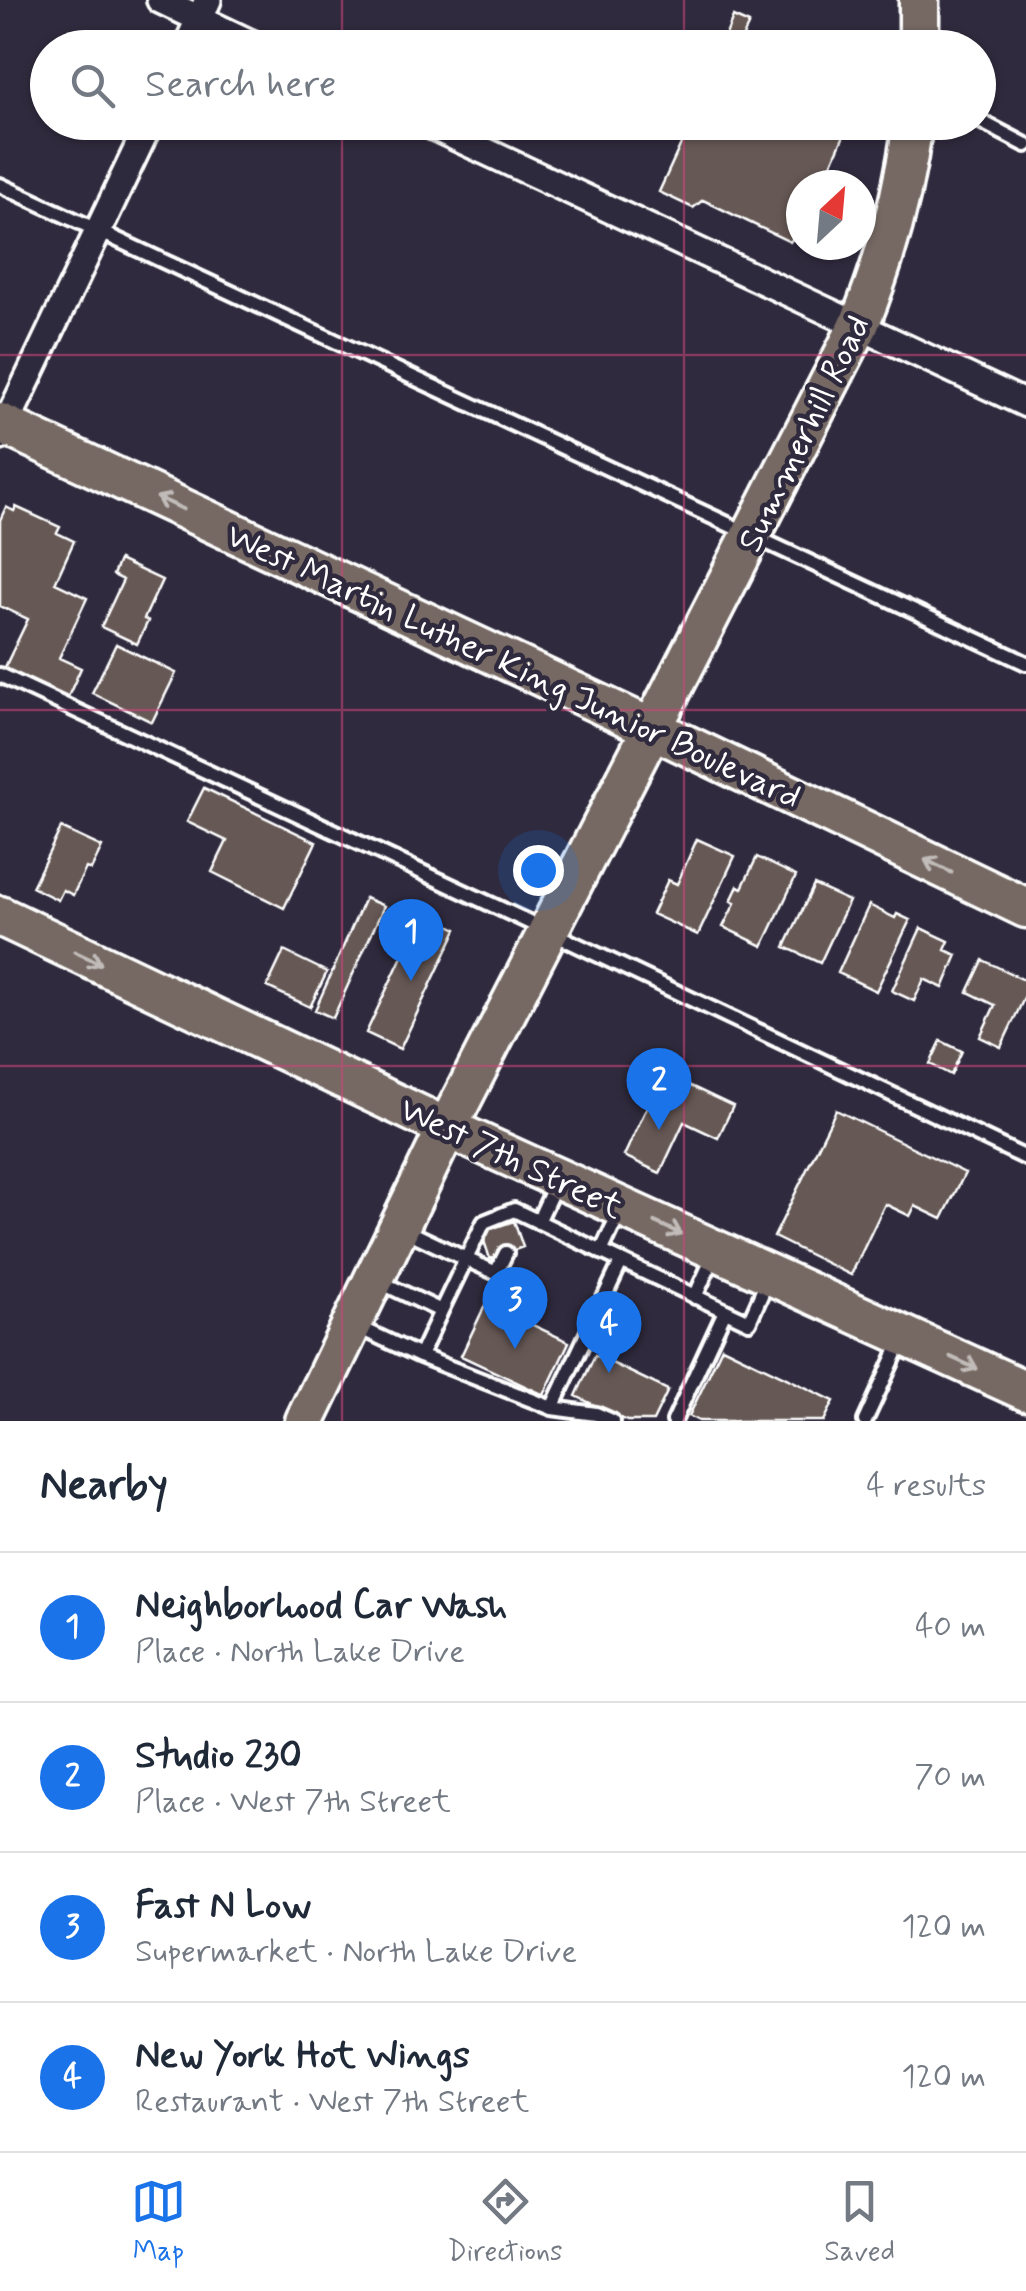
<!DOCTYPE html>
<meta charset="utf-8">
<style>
body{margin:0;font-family:Mynerve,sans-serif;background:#f6f6f7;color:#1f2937}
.compass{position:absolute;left:786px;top:170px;width:90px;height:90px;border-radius:50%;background:#fff;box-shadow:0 2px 8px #0004;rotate:26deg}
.you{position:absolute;left:538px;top:870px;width:35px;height:35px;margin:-25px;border:8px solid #fff;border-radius:50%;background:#1a73e8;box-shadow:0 0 0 15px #1a73e833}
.badge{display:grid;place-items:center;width:65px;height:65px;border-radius:50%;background:#1a73e8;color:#fff;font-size:32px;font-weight:700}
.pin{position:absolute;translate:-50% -82px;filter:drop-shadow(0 2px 5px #0008)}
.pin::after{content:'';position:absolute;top:52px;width:35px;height:30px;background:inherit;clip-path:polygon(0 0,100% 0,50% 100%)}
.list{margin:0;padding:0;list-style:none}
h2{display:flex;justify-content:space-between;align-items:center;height:130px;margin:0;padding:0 40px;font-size:42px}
h2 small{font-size:32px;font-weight:400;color:#747a83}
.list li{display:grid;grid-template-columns:65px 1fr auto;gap:30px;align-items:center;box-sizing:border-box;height:150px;padding:0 40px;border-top:2px solid #e0e1e3}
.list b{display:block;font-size:38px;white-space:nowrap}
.list p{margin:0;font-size:32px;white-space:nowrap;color:#747a83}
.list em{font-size:32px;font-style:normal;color:#747a83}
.icon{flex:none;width:55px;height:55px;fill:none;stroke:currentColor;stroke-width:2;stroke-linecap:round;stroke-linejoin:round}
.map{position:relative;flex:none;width:1026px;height:1421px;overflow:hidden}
.search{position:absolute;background:#fff;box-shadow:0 2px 8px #0004;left:30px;right:30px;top:30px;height:110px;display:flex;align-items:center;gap:25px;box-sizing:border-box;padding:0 35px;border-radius:55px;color:#747a83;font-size:38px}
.sheet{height:730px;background:#fff}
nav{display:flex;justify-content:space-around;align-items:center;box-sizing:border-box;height:140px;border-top:2px solid #e0e1e3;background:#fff;font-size:28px;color:#747a83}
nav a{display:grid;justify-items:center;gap:5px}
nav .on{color:#1a73e8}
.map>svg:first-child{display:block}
</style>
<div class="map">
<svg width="1026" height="1421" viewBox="0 0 1026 1421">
<rect width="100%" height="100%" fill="#2f2a3d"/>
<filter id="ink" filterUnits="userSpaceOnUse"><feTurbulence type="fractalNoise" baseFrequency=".01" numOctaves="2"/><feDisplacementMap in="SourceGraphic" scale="20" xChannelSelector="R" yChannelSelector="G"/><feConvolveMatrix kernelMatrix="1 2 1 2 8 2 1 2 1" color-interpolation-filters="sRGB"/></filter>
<g filter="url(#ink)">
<path fill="#665955" stroke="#fff" stroke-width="2.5" d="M 733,17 L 749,24 L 739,45 L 744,48 L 721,48 Z
M 691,122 L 850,122 L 822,185 L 801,185 L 801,228 L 790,242 L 703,200 L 693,208 L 659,192 Z
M 6,507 L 14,511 L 16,507 L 60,527 L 57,533 L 74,541 L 55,583 L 87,598 L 59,658 L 81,668 L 67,699 L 4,669 L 28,619 L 0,606 L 0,520 Z
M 119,560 L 162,580 L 144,619 L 148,621 L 137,644 L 101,627 L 123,580 L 113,575 Z
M 116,644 L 176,673 L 152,722 L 92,693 Z
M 204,788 L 316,842 L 284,908 L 212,872 L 227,841 L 187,822 Z
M 61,828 L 102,847 L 91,870 L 86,868 L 73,895 L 63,890 L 58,900 L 32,887 Z
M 697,839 L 735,856 L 698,935 L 652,914 L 668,880 L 677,884 Z
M 757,857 L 796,876 L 763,946 L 723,927 L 735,903 L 731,901 L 738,886 L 742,888 Z
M 814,885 L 849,901 L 820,963 L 785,947 Z
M 365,898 L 384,906 L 333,1018 L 315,1010 Z
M 869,905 L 895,918 L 897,914 L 910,920 L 876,991 L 838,973 Z
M 423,912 L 457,929 L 400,1049 L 366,1033 Z
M 921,928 L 949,941 L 945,950 L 957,955 L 943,988 L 924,979 L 914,1001 L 892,991 Z
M 284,951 L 327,972 L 310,1007 L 267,987 Z
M 983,960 L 1026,981 L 1026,994 L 1001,1047 L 980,1037 L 995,1005 L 968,992 Z
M 941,1041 L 962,1051 L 951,1075 L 930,1064 Z
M 663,1073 L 733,1106 L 718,1138 L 684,1122 L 660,1173 L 624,1156 Z
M 836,1110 L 965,1173 L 942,1219 L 915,1206 L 910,1216 L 885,1204 L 851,1275 L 774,1237 Z
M 514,1221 L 523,1247 L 490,1259 L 481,1232 Z
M 486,1303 L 569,1342 L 544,1395 L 461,1356 Z
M 722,1347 L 834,1401 L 824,1421 L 699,1421 L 689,1416 Z
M 595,1355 L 668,1390 L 653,1421 L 627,1421 L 576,1396 Z"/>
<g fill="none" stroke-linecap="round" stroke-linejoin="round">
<defs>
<path id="service" d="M 978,120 L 1026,145
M 0,185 L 1026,663
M 0,675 L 548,931 L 1026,1158
M 538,1222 L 556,1183
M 601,1252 L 621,1209
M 506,1253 L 496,1273 L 466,1259 L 484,1222 L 514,1210 L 749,1322 L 769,1277
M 376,1280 L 441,1311 L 466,1259 L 403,1229
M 695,1297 L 715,1253
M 354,1325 L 420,1356 L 552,1408 L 596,1414 L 612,1421
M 420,1356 L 441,1311
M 552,1408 L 621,1262
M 674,1421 L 725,1311
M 865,1421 L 903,1338"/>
<path id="minor" d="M 160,0 L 261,48
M 186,48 L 208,0
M 423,122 L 1026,404
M 0,437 L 150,122"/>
<path id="primary" d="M 919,48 L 919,0
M 0,423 L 651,728 L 1026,908
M 0,916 L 447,1128 L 1026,1391
M 305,1421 L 447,1128 L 859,325 C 886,259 904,194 913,122"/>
</defs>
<use href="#service" stroke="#fff" stroke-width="20"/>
<use href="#minor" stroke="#fff" stroke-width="32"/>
<use href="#primary" stroke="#fff" stroke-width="45"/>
<use href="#service" stroke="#2f2a3d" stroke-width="12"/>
<use href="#minor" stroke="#2f2a3d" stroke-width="25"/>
<use href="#primary" stroke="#766964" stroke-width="38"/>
</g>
<defs><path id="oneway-shaft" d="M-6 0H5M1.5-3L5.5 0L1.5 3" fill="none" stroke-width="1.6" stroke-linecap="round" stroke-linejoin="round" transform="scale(2.5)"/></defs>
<g stroke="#c1bcb9">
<use href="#oneway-shaft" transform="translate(170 503) rotate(-155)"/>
<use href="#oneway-shaft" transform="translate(938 866) rotate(-154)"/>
<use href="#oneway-shaft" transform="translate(88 958) rotate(25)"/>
<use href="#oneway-shaft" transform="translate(668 1228) rotate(24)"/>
<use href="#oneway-shaft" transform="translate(964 1363) rotate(24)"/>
</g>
</g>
<path fill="none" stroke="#ce467c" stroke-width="2.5" stroke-opacity="0.55" d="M 342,0 L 342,48M 684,0 L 684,48M 342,122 L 342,1421M 684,122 L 684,1421M 0,355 L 1026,355M 0,710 L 1026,710M 0,1066 L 1026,1066"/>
<g text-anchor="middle" stroke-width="9" stroke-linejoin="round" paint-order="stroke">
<g font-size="35" fill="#fff" stroke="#2f2a3d">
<text transform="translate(803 433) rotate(-64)" y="12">Summerhill Road</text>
<text transform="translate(514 665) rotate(25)" y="12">West Martin Luther King Junior Boulevard</text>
<text transform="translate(512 1157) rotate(25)" y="12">West 7th Street</text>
</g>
</g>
</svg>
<svg class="compass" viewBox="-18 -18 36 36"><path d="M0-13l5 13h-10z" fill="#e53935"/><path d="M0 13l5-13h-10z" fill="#747a83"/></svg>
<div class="you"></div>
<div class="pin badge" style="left:411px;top:981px">1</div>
<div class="pin badge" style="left:659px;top:1130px">2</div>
<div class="pin badge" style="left:515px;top:1349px">3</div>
<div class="pin badge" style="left:609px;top:1373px">4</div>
<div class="search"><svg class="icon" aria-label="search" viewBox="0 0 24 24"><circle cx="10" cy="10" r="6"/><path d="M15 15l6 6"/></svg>Search here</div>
</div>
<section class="sheet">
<h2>Nearby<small>4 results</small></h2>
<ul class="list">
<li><span class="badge">1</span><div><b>Neighborhood Car Wash</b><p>Place · North Lake Drive</p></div><em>40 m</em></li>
<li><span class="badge">2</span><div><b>Studio 230</b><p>Place · West 7th Street</p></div><em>70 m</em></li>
<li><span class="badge">3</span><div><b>Fast N Low</b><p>Supermarket · North Lake Drive</p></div><em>120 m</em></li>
<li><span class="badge">4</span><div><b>New York Hot Wings</b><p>Restaurant · West 7th Street</p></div><em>120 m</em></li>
</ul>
</section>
<nav>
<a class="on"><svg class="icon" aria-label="map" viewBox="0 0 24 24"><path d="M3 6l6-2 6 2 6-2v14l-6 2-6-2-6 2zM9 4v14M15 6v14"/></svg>Map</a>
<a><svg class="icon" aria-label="directions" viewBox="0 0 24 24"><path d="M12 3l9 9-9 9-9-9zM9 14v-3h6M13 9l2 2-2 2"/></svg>Directions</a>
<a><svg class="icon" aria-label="saved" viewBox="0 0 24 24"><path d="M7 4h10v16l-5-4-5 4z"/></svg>Saved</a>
</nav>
